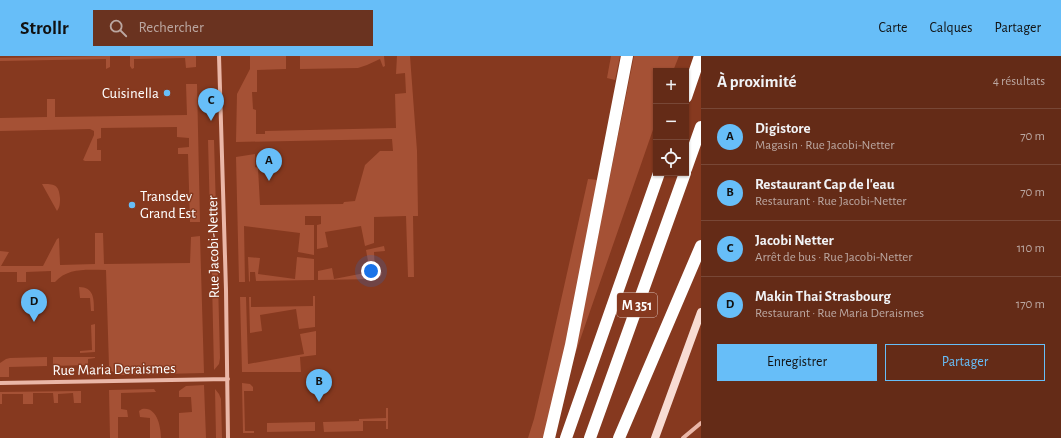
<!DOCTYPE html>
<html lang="fr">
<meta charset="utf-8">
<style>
body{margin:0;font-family:"Alegreya Sans",sans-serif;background:#6a3320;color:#f1f3f6}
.controls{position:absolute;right:12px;top:12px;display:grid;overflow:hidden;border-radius:0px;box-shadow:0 1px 3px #0004}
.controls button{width:36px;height:36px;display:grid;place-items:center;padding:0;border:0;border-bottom:1px solid #784736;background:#642b17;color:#f1f3f6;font:20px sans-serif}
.you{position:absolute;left:371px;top:215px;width:14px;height:14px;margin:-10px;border:3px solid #fff;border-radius:50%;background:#1a73e8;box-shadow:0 0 0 6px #1a73e833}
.badge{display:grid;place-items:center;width:26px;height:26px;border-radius:50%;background:#67bef8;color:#111;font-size:13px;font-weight:700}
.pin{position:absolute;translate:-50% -33px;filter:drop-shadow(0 1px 2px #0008)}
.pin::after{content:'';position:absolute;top:21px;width:14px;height:12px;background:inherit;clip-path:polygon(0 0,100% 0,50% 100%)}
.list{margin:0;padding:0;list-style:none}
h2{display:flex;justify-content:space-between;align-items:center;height:52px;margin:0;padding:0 16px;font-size:17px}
h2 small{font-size:13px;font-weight:400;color:#bba7a1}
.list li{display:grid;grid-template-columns:26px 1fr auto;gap:12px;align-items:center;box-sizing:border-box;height:56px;padding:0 16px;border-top:1px solid #784736}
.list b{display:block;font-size:15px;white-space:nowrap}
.list p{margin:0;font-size:13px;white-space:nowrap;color:#bba7a1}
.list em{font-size:13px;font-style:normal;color:#bba7a1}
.actions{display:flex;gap:8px;padding:12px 16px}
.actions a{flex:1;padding:9px 0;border:1px solid #67bef8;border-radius:0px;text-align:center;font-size:14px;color:#67bef8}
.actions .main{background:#67bef8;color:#111}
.icon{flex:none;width:22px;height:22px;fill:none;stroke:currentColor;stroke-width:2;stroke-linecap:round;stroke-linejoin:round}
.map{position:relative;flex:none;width:701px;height:382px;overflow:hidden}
header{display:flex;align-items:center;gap:24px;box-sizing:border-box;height:56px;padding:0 20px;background:#67bef8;color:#111}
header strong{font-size:19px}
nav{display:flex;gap:22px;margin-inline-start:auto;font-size:14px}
.search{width:280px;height:36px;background:#6a3320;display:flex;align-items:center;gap:10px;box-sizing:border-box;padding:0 14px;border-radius:0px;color:#bba7a1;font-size:15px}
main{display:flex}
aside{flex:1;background:#642b17}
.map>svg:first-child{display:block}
</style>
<header>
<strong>Strollr</strong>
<div class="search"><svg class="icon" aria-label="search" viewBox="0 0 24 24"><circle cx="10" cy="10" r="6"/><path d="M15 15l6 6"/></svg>Rechercher</div>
<nav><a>Carte</a><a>Calques</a><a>Partager</a></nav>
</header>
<main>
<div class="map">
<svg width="701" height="382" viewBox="0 0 701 382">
<rect width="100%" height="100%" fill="#86391f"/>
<path fill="#a55135" d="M 110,0 L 110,11 L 106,13 L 106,3 L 0,5 L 0,2 Z
M 130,0 L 196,0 L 196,11 L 186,12 L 185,2 L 134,3 L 134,12 L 132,13 L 130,10 Z
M 250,0 L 286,0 L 286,13 L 257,14 L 257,36 L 252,36 L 253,53 L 256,54 L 256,78 L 265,78 L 265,75 L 396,72 L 395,38 L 406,37 L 405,17 L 396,18 L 397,0 L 410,0 L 417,95 L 418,160 L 413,160 L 414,221 L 408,221 L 406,160 L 374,161 L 374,187 L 365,190 L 361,170 L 325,176 L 328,191 L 317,193 L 317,169 L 321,168 L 321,160 L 305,160 L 305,169 L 314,169 L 314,199 L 298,196 L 300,177 L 244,170 L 245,226 L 239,226 L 236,101 L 255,98 L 255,111 L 258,112 L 260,149 L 343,148 L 344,146 L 355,145 L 365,109 L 380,95 L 393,95 L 392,83 L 236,86 L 237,38 L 250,13 Z
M 300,0 L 384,0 L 385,10 L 383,11 L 380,3 L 367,9 L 358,12 L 300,13 Z
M 611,0 L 620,0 L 615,24 L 607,22 Z
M 634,0 L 679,0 L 673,15 L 656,15 L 656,65 L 546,382 L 528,382 L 534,363 L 547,307 L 588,123 L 609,125 Z
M 186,28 L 197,28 L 200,166 L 190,166 L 188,98 L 178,98 L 178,92 L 189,91 L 189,82 L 177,81 L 177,71 L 101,72 L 101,82 L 97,83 L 97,94 L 101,94 L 101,105 L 85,105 L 83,104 L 94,79 L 94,75 L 90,73 L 0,75 L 0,62 L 47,61 L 47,43 L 55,43 L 55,61 L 187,59 Z
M 208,84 L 214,84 L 216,154 L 215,158 L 210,160 Z
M 42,128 C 54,128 59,128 60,142 C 60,147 60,151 57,155 Z
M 95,177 L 103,177 L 104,208 L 190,207 L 191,181 L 200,180 L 204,317 L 119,319 L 110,314 L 109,310 L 106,214 C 89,214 68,211 55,226 L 51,226 L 51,215 L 26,216 L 26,226 L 17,226 L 17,216 L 0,216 L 0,195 L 9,196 L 1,210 L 43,210 L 57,183 L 59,182 L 60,209 L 95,208 Z
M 211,181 L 216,182 L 217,187 L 220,302 L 219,308 L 214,314 Z
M 384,190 L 385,195 L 374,196 L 375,216 L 382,216 L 381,220 L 377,223 L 318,224 L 318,215 L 332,212 L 334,223 L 370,216 L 366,194 Z
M 248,201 L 260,202 L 258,218 L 295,223 L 297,201 L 314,203 L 314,224 L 256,225 L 255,216 L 250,216 L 250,225 L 249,226 Z
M 79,231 C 94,231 94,243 94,255 L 91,255 L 90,242 L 80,242 Z
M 313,240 L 315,240 L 315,271 L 299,273 L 296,253 L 260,259 L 262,275 L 250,277 L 249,241 L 251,241 L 251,251 L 313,250 Z
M 240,241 L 246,241 L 248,308 L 304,298 L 300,278 L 316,275 L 316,299 L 300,301 L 301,316 L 242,316 Z
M 95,268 L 95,296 L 80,297 L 80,295 L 92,294 L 91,269 Z
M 47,301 L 47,310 L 9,311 L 9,321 L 0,321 L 0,307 L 6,303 L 10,302 Z
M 53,301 L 95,301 L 95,302 L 88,303 L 88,311 L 95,311 L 93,315 L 87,319 L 86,309 L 53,310 Z
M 242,327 L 250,328 L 253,331 L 253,335 L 244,335 L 245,375 L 254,375 L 254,377 L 243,377 Z
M 204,329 L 206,382 L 179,382 L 179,357 L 192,356 L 191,341 L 179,341 L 179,335 L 186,330 Z
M 154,333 L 156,336 L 121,337 L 121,353 L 127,354 L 128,361 L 118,361 L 118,382 L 110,382 L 109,334 Z
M 215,333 L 219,338 L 221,343 L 222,382 L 216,382 Z
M 81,335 L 81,347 L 74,347 L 73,337 L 58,338 L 58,347 L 54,347 L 53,337 L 33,337 L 33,348 L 23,348 L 23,338 L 2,338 L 2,348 L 0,348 L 0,336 Z
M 386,352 L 388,352 L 388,373 L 386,373 L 386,365 L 363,365 L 363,375 L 324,376 L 323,366 L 359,365 L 359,363 L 386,362 Z
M 142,353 C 157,350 161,371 161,382 L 150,382 L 150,362 L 140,361 L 139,355 Z
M 315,366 L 315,375 L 267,376 L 267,367 Z"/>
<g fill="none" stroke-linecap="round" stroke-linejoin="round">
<path stroke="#eab7a8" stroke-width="4" d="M 219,0 L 226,234 L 228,382
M 0,327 L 228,323
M 683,382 L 701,367"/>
<path stroke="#f8dcd3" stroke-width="8" d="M 655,382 L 701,256"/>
<path stroke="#fff" stroke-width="12" d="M 686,41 L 700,0
M 686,113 L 701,71
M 549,382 L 571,289 L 627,0
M 566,382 L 659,117
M 590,382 L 685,117
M 619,382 L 701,190"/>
</g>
<g fill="#67bef8" stroke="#86391f" stroke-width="1.5">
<circle cx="167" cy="37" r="4"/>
<circle cx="132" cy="149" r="4"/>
</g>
<g text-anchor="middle" stroke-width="3" stroke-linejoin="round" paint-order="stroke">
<rect fill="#86391f" stroke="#dbc4bc" stroke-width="1" x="617" y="237" width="40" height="24" rx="3"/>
<g font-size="14" font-weight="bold" fill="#fff">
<text x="637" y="254">M 351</text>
</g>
<g font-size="15" fill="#fff" stroke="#86391f" text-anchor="end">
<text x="159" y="42">Cuisinella</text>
<text x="140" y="145" text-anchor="start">Transdev<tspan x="140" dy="17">Grand Est</tspan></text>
</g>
<g font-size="15" fill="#fff" stroke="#86391f">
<text transform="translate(213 191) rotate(-91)" y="5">Rue Jacobi-Netter</text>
<text transform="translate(114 313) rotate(-1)" y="5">Rue Maria Deraismes</text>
</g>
</g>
</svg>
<div class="controls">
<button>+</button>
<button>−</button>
<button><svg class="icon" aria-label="locate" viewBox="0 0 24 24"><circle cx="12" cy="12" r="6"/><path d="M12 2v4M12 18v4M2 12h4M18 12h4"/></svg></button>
</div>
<div class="you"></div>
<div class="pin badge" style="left:269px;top:125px">A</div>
<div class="pin badge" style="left:319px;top:346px">B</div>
<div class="pin badge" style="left:211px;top:65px">C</div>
<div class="pin badge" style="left:34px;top:266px">D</div>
</div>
<aside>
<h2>À proximité<small>4 résultats</small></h2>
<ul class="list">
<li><span class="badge">A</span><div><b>Digistore</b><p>Magasin · Rue Jacobi-Netter</p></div><em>70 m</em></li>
<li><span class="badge">B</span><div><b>Restaurant Cap de l'eau</b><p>Restaurant · Rue Jacobi-Netter</p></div><em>70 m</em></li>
<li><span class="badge">C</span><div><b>Jacobi Netter</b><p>Arrêt de bus · Rue Jacobi-Netter</p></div><em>110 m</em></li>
<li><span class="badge">D</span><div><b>Makin Thai Strasbourg</b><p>Restaurant · Rue Maria Deraismes</p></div><em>170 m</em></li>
</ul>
<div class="actions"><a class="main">Enregistrer</a><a>Partager</a></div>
</aside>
</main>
